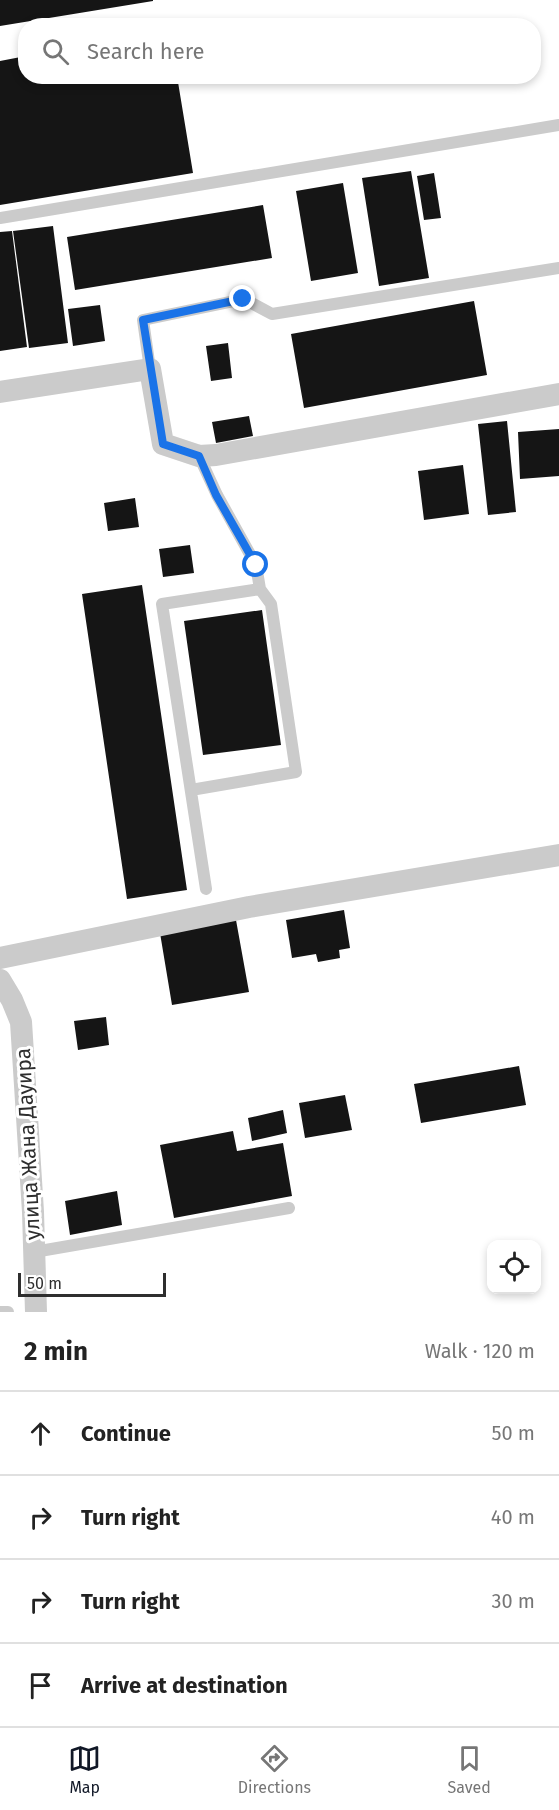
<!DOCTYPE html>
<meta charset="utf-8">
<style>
body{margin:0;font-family:"Fira Sans",sans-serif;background:#f2f2f2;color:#222}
.controls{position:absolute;right:18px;bottom:18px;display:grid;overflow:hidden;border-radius:12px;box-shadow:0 3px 9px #0003}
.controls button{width:54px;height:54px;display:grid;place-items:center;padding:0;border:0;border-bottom:2px solid #e0e0e0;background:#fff;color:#222;font:30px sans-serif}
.scale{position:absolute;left:18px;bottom:15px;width:148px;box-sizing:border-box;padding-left:6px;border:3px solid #2e2e2e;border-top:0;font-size:16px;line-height:21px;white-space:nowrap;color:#2e2e2e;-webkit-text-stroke:4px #fff;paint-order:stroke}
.stop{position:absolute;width:18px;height:18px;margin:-14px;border:4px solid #1a73e8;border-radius:50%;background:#fff}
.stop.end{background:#1a73e8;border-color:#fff;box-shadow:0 2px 6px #0008}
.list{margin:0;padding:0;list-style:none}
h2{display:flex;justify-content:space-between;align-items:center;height:78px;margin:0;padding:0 24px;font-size:26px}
h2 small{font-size:20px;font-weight:400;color:#767676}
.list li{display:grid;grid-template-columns:39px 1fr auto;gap:18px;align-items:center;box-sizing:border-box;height:84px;padding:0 24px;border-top:2px solid #e0e0e0}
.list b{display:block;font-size:22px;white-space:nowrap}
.list em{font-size:20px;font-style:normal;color:#767676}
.icon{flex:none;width:33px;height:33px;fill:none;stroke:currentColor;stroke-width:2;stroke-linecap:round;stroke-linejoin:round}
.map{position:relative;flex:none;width:559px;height:1312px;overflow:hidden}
.search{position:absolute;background:#fff;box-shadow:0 3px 9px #0003;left:18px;right:18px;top:18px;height:66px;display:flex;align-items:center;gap:15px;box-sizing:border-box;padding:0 21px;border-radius:24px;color:#767676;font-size:22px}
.sheet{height:414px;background:#fff}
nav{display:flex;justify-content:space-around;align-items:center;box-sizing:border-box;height:84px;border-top:2px solid #e0e0e0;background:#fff;font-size:16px;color:#767676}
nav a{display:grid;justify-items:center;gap:3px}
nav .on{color:#111827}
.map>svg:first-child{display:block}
</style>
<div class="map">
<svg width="559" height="1312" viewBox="0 0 559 1312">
<rect width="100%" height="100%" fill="#fff"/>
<path fill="#151515" d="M 0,0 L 153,0 L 153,1 L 0,26 Z
M 26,56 L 26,76 L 177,76 L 193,173 L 0,205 L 0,61 Z
M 411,171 L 429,278 L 379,286 L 362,178 Z
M 434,173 L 441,218 L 424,220 L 417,176 Z
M 343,183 L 358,273 L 311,281 L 296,191 Z
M 263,205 L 272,258 L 75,290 L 67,237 Z
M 53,226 L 68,343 L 29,348 L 13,231 Z
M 12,231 L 27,347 L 0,351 L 0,232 Z
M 474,301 L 487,375 L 304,408 L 291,334 Z
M 100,305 L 105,341 L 73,346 L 68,309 Z
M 228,343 L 232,378 L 211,381 L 206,346 Z
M 249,416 L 253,436 L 216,443 L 212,422 Z
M 507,421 L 516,512 L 488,515 L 478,424 Z
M 559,429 L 559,476 L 520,479 L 518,432 Z
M 463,465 L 469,514 L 424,520 L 418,471 Z
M 135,498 L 139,527 L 108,531 L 104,503 Z
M 190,545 L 194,573 L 163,577 L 159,549 Z
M 142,585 L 187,890 L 127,899 L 82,594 Z
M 262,610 L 281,745 L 203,755 L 184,621 Z
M 344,910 L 350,948 L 339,950 L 340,958 L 318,962 L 316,954 L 292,958 L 286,920 Z
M 236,920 L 249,992 L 172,1005 L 160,933 Z
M 106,1017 L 109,1045 L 78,1050 L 74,1021 Z
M 519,1066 L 526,1105 L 421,1123 L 414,1084 Z
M 345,1095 L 352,1130 L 305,1138 L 299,1103 Z
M 283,1110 L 287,1133 L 252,1141 L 248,1118 Z
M 233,1131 L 237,1151 L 283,1143 L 292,1196 L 174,1218 L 160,1145 Z
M 117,1191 L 122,1225 L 70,1235 L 65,1201 Z"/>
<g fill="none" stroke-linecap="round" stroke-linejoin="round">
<path stroke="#cbcbcb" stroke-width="12" d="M 0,218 L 559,125
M 150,369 L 143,320 L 244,299 L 272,314 L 559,268
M 199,456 L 217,495 L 256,565 L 260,589 L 162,604 L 206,889
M 191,790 L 296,772 L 271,604 L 260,589
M 34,1252 L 289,1208
M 0,1312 L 8,1312"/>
<path stroke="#cbcbcb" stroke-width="22" d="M 0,392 L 150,369 L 163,444 L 199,456 L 216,455 L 559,394
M 0,958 L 249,907 L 559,855
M 0,980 L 12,1000 L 21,1022 L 33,1212 L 36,1312"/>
</g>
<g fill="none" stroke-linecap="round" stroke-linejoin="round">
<path stroke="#1a73e8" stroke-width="8" d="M 243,299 L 143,320 L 163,444 L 199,456 L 216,495 L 256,565"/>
</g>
<g text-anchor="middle" stroke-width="6" stroke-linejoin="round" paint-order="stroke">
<g font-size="21" fill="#2e2e2e" stroke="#fff">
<text transform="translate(28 1144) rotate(-93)" y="7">улица Жана Дауира</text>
</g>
</g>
</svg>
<div class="controls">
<button><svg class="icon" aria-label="locate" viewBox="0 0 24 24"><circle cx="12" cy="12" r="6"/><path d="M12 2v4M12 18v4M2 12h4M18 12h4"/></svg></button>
</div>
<div class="scale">50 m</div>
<div class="stop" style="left:256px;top:565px"></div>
<div class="stop end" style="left:243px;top:299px"></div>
<div class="search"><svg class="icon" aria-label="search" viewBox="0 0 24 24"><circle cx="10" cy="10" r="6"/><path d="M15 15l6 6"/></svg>Search here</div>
</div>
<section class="sheet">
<h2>2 min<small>Walk · 120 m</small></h2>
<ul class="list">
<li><svg class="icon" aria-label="ahead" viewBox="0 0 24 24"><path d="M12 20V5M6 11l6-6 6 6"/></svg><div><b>Continue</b></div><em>50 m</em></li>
<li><svg class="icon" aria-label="right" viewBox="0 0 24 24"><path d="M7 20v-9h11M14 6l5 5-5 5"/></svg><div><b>Turn right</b></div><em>40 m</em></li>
<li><svg class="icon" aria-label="right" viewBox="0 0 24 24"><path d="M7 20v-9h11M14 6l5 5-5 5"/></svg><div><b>Turn right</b></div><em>30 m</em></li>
<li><svg class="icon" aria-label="arrive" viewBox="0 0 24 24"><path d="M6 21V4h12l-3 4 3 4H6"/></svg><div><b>Arrive at destination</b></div></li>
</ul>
</section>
<nav>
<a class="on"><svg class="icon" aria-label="map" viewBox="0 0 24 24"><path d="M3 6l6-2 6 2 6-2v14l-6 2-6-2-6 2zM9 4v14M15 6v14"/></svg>Map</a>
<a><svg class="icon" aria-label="directions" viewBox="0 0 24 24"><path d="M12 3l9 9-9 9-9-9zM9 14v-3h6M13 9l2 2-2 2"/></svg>Directions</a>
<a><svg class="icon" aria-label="saved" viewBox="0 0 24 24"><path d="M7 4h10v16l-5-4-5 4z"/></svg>Saved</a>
</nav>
